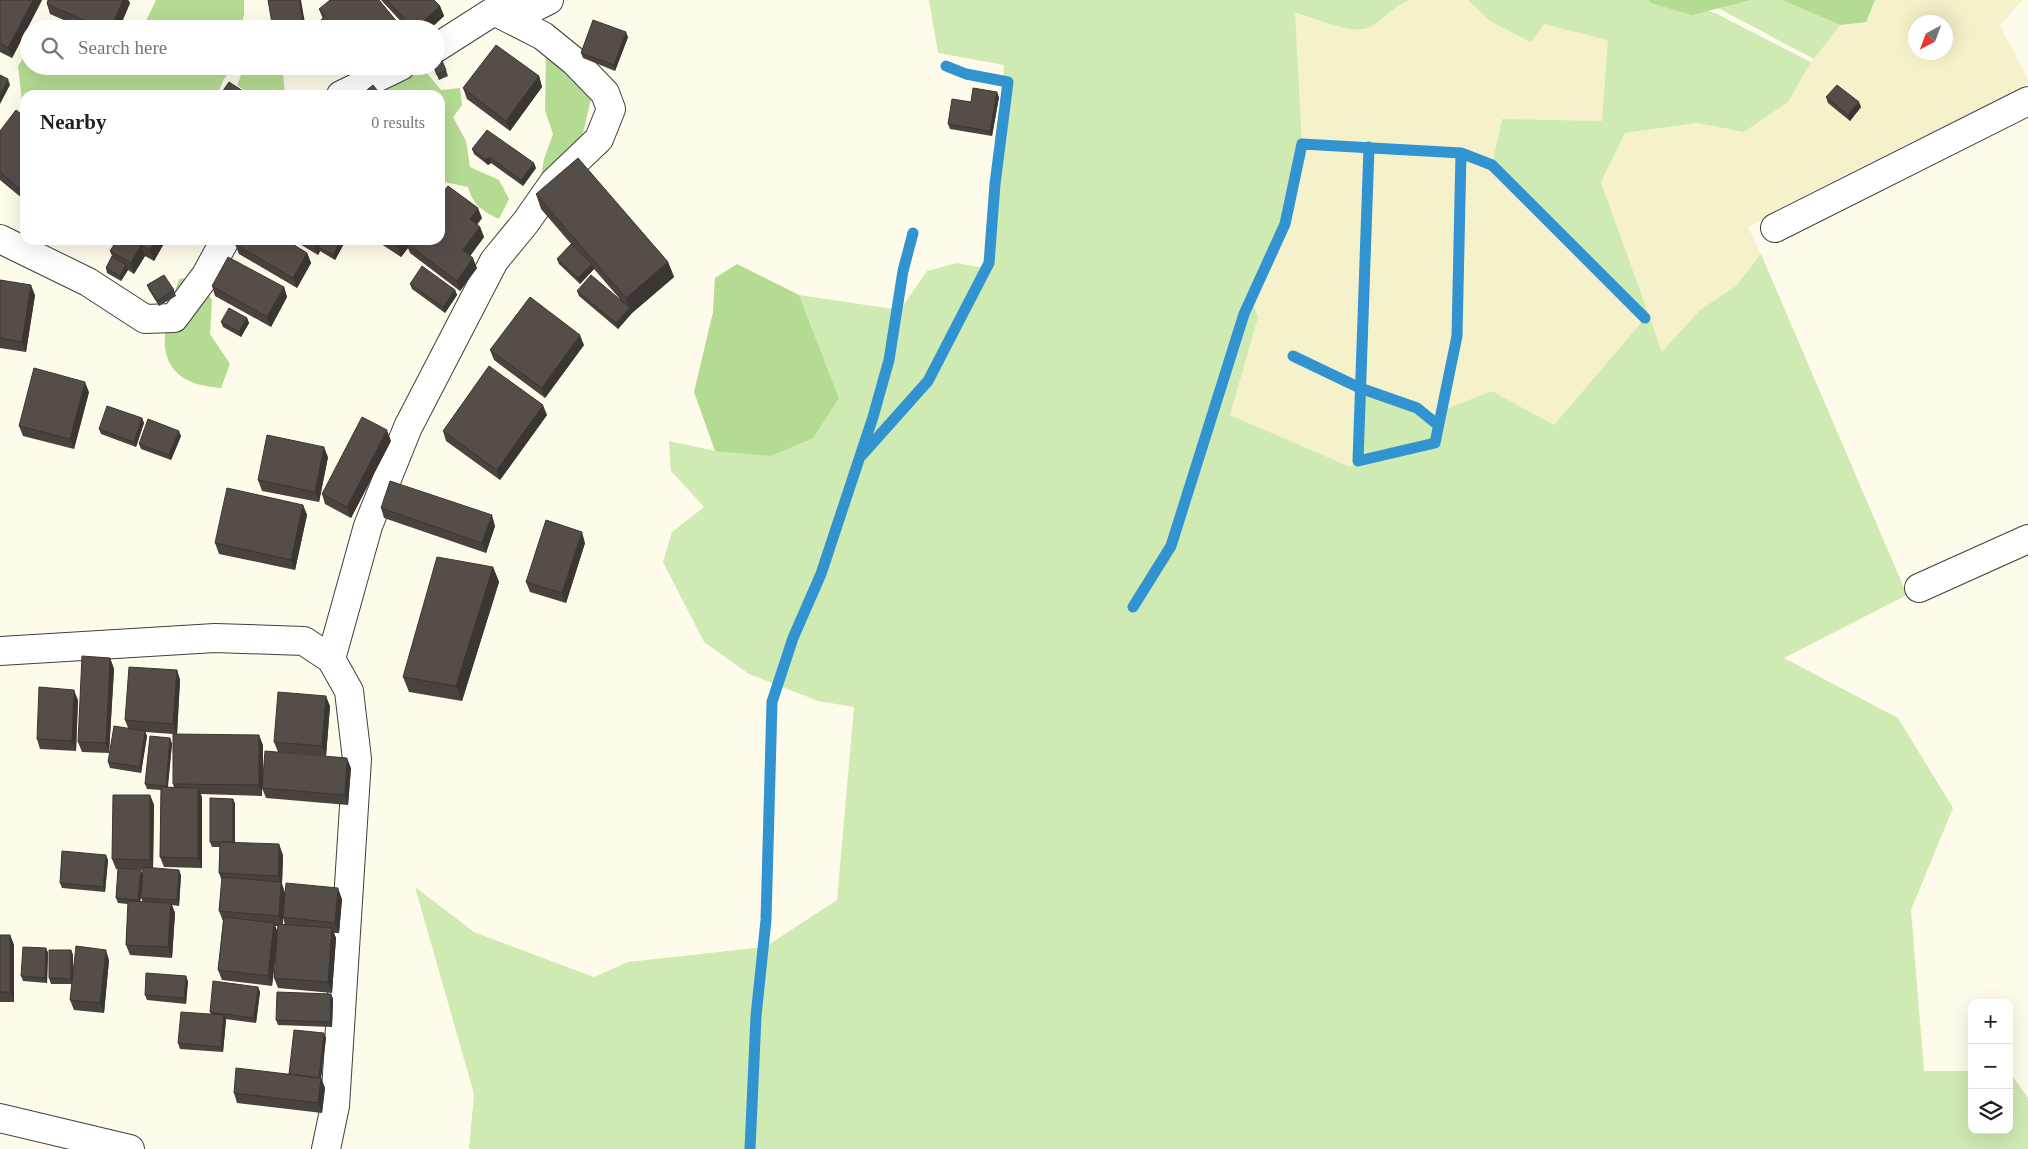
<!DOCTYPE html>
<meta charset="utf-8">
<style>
body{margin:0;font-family:"Times New Roman",serif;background:#f6f6f6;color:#202124}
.controls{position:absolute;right:15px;bottom:15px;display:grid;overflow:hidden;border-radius:10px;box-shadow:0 5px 20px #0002}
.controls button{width:45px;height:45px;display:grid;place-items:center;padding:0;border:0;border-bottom:1px solid #e0e0e0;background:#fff;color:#202124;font:25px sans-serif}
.compass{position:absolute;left:1908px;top:15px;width:45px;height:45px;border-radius:50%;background:#fff;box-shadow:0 5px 20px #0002;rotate:221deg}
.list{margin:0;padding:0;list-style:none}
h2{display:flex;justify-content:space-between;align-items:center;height:65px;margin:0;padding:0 20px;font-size:21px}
h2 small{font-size:16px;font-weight:400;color:#757577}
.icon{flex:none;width:28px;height:28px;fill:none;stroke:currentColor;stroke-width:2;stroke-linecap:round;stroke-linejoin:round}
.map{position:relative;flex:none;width:2028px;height:1149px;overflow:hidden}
.search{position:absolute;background:#fff;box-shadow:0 5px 20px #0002;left:20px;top:20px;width:425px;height:55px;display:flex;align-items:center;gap:12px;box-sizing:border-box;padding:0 18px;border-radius:28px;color:#757577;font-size:19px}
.panel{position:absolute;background:#fff;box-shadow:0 5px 20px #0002;left:20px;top:90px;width:425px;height:155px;border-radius:15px}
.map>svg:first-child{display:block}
</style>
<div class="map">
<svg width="2028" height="1149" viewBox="0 0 2028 1149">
<rect width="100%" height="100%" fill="#fffbea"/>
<path fill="#f5f1ca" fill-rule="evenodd" d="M 1410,0 L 1468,0 L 1490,21 L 1544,23 L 1609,40 L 1602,122 L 1502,119 L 1492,165 L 1645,318 L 1554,425 L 1492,391 L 1438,425 L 1417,408 L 1361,388 L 1358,461 L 1350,467 L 1215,409 L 1244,314 L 1285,224 L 1302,144 L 1294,13 L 1340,26 L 1389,14 L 1403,1 Z
M 1875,0 L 2022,0 L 2000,26 L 2028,79 L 2028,83 L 1939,134 L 1913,141 L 1748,227 L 1761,254 L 1736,286 L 1700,310 L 1662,353 L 1601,182 L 1625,133 L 1697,123 L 1744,132 L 1788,102 L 1811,62 L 1840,25 L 1866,21 ZM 1916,22 L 1946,22 L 1946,52 L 1916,52 Z"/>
<path fill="#d0eab3" d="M 929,0 L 1410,0 C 1393,4 1381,26 1363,29 C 1344,32 1314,17 1295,13 L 1302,144 L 1285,224 L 1251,299 L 1258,317 L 1230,415 L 1350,467 L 1358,461 L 1360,388 L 1417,408 L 1438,425 L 1441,411 L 1492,391 L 1554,425 L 1645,318 L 1492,165 L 1502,119 L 1602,121 L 1608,40 L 1544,24 L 1531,42 L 1490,21 L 1468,0 L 1680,0 L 1717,14 L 1811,62 L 1788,102 L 1744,132 L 1697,123 L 1625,133 L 1601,182 L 1662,352 L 1700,310 L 1736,286 L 1761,254 L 1907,595 L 1784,658 L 1898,718 L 1953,808 L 1911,910 L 1924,1071 L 1972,1071 L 1972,1130 L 2009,1130 L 2009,1071 L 2028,1098 L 2028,1149 L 469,1149 L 474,1094 L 415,887 L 474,932 L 594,977 L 628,962 L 765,947 L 837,900 L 854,707 L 818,701 L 749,674 L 704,642 L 663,562 L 672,532 L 704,507 L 671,471 L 669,441 L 715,451 L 839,398 L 799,295 L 900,310 L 927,271 L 957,263 L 989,269 L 1004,65 L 938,53 Z
M 1751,0 L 1782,0 L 1840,25 L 1814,59 L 1718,8 Z"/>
<path fill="#b4db92" d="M 156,0 L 244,0 L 244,15 L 240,29 L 142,29 Z
M 1649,0 L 1751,0 L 1692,15 L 1651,3 Z
M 1782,0 L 1875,0 L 1866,22 L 1840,25 Z
M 573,46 L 597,73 L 578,155 L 538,194 L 544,159 L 553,134 L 545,110 L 546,57 Z
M 29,50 L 29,66 L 233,66 L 224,79 L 217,95 L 25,95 L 25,105 L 22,102 L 18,66 Z
M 245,66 L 271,66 L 283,73 L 285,95 L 251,95 L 237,85 Z
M 390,66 L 421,66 L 441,90 L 460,88 L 462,105 L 453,117 L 466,141 L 470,167 L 499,180 L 509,199 L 499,219 C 482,211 473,205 468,187 L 440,181 L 440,95 L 381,95 L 379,87 Z
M 737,264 L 799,295 L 839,398 L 813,438 L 771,456 L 715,451 L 694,392 L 713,312 L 715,278 Z
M 196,276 L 212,300 L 210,334 L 230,364 L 221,388 C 212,387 203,386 194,383 C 147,365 168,314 179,279 Z"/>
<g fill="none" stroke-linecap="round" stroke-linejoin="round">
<path stroke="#3293d1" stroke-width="11" d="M 1369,147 L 1358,461 L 1435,443 L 1457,336 L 1461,153
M 1293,356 L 1360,388 L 1417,408 L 1438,425
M 862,455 L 928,381 L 989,263 L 995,184 L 1008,82 L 966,74 L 946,66
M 1133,607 L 1171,546 L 1244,314 L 1285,224 L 1302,144 L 1461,153 L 1492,165 L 1645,318
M 750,1149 L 756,1016 L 766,920 L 772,702 L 793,638 L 821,574 L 873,417 L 889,360 L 903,271 L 913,233"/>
<defs>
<path id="minor" d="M 436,48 L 494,11 L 525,12 L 549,0
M 341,95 L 401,66
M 1775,228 L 2028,101
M 0,239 L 88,282 L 145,319 L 174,318 L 206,275 L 225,240
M 1919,588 L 2028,539
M 0,651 L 215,638 L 304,641 L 331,659 L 349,691 L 357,759 L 335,1106 L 326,1149
M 331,659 L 368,526 L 408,427 L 494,261 L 526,222 L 554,182 L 599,139 L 611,109 L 605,93 L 575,62 L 543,36 L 494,11
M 0,1118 L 130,1149"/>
</defs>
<use href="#minor" stroke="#3f3f3f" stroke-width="30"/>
<use href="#minor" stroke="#fff" stroke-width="28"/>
</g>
<path fill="#49423e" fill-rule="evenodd" d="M 0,0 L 42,0 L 12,58 L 0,52 Z
M 48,0 L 128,0 L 130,3 L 119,29 L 84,29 L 50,14 L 47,4 Z
M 381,0 L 434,0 L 440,6 L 444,16 L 430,29 L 408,29 Z
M 319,9 L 398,23 L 400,29 L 322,29 L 320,21 L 323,19 Z
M 628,37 L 615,71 L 583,58 L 581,53 Z
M 307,66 L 316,66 L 309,69 Z
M 433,66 L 446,70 L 448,76 L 439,80 Z
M 539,76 L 542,87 L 510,131 L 467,99 L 463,88 Z
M 999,97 L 992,136 L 950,129 L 948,124 L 971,102 Z
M 1826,97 L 1861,107 L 1850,121 L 1828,103 Z
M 25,117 L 25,196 L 23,199 L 0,180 L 0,131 Z
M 472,149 L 536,168 L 523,186 L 491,163 L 488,165 L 474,154 Z
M 536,194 L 668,262 L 674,277 L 632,313 L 618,329 L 579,296 L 577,291 L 620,299 L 594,269 L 580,284 L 559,264 L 557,259 L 578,252 L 541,209 Z
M 482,218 L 477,224 L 480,227 L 484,237 L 470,256 L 477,268 L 460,291 L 410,253 L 408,248 L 401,257 L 375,240 L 440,240 Z
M 166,240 L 154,261 L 145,256 L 134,274 L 128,270 L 121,281 L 107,273 L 106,268 L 112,256 L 110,251 Z
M 293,240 L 346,240 L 335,260 L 320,251 L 318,255 Z
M 235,244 L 307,253 L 311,263 L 297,288 L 239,254 Z
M 0,280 L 35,295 L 26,352 L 0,348 Z
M 410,284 L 455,290 L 457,295 L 445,313 L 412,289 Z
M 147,285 L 174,290 L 176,296 L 159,306 L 149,290 Z
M 212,286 L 284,287 L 287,297 L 271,327 L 215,296 Z
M 247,318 L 249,323 L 241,337 L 223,327 L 221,322 Z
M 584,345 L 545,398 L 494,360 L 490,350 Z
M 89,392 L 74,449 L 23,436 L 19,426 Z
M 547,415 L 500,480 L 446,441 L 443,431 Z
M 142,418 L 144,423 L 136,447 L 101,434 L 99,429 Z
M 181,436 L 171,460 L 141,449 L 139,444 Z
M 391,441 L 351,518 L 325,504 L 322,494 Z
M 328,457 L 319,502 L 262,491 L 258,480 Z
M 303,505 L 307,515 L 295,570 L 219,554 L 215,543 Z
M 381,508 L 495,526 L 486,553 L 384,518 Z
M 585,543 L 566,603 L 530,592 L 526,582 Z
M 493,567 L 499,582 L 462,701 L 409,692 L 403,677 Z
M 110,658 L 114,669 L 109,753 L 82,752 L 78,742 Z
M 177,670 L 180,680 L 177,734 L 263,745 L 263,785 L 351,768 L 348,805 L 266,798 L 262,788 L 262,796 L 201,794 L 202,798 L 202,868 L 164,867 L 160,857 L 161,790 L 147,789 L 145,784 L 170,738 L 172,744 L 168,787 L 174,787 L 173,784 L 173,734 L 145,732 L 147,736 L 141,773 L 110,768 L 108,762 L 128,728 L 125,720 Z
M 78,700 L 76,751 L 40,749 L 37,739 Z
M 330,706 L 326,756 L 278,752 L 274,742 Z
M 150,795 L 154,805 L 153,868 L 181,875 L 179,906 L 172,905 L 175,913 L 172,958 L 130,955 L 126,945 L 128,904 L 118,903 L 116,898 L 118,869 L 116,869 L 112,859 ZM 132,869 L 143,870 L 141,898 L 143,902 L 140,901 L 143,876 Z
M 233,799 L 235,804 L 235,843 L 283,855 L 282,884 L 285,893 L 342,899 L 339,933 L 334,933 L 336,938 L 332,993 L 278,988 L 274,978 L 278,926 L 275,926 L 278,933 L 272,986 L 222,980 L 218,970 L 223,921 L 219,911 L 222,881 L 219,873 L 220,847 L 212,847 L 210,842 ZM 283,918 L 285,925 L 283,924 Z
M 108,860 L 105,892 L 62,888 L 60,883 Z
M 0,935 L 10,935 L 14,945 L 14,1002 L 0,1002 Z
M 46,948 L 48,953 L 47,983 L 23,981 L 21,976 Z
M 71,950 L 73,955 L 73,976 L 109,960 L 104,1013 L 74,1010 L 70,1000 L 72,984 L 51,984 L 49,978 Z
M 188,981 L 186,1004 L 147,1000 L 145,995 Z
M 258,987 L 260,992 L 256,1023 L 225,1019 L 226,1020 L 223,1052 L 180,1049 L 178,1043 L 211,1014 L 210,1012 Z
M 331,994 L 333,999 L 332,1027 L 278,1025 L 276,1020 Z
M 324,1033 L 326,1038 L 321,1078 L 325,1088 L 322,1113 L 237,1103 L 234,1093 L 289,1074 Z"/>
<path fill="#3c3632" d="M 33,0 L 42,0 L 12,58 L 8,48 Z
M 123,0 L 128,0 L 130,3 L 119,29 L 111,29 Z
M 299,0 L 301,0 L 306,29 L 304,29 Z
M 440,6 L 444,16 L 430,29 L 415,29 Z
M 398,23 L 400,29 L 391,29 Z
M 626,32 L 628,37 L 615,71 L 614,65 Z
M 539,76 L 542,87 L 510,131 L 506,121 Z
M 8,79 L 10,85 L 0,104 L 0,95 Z
M 997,92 L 999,97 L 992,136 L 990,131 Z
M 1859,102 L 1861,107 L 1850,121 L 1848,115 Z
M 489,157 L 491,163 L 488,165 L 486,160 Z
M 534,163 L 536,168 L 523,186 L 521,180 Z
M 25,181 L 25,196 L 23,199 L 19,188 Z
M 478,208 L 482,218 L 474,229 L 470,219 Z
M 480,227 L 484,237 L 467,260 L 463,250 Z
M 156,240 L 166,240 L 154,261 L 150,250 Z
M 317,240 L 327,240 L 318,247 L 320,251 L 318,255 L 314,244 Z
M 341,240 L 346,240 L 335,260 L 333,255 Z
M 402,240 L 413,240 L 406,243 L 408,248 L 401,257 L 398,247 Z
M 141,245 L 145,256 L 134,274 L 131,263 Z
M 307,253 L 311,263 L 297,288 L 293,278 Z
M 473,258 L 477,268 L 460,291 L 457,281 Z
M 668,262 L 674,277 L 632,313 L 618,329 L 616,323 L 630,308 L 626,298 Z
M 592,264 L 594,269 L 580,284 L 578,278 Z
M 126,265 L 128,270 L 121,281 L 120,276 Z
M 31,285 L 35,295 L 26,352 L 22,342 Z
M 284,287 L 287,297 L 271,327 L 267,317 Z
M 455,290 L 457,295 L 445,313 L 443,307 Z
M 247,318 L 249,323 L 241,337 L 239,332 Z
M 580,335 L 584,345 L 545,398 L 542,388 Z
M 85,382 L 89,392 L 74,449 L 70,439 Z
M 543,405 L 547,415 L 500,480 L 497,470 Z
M 142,418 L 144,423 L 136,447 L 134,442 Z
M 387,430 L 391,441 L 351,518 L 347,507 Z
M 179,431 L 181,436 L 171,460 L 169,455 Z
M 324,447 L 328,457 L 319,502 L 315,492 Z
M 303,505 L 307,515 L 295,570 L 291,560 Z
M 492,515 L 495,526 L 486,553 L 482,543 Z
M 582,532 L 585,543 L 566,603 L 562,593 Z
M 493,567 L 499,582 L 462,701 L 456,686 Z
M 110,658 L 114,669 L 109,753 L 106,743 Z
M 177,670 L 180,680 L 177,734 L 173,724 Z
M 74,690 L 78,700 L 76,751 L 72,741 Z
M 326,696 L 330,706 L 326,756 L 322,746 Z
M 145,731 L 147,736 L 141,773 L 140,767 Z
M 259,735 L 263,745 L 262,796 L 259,785 Z
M 170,738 L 172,744 L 167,791 L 166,786 Z
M 347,758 L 351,768 L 348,805 L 345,795 Z
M 198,788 L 202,798 L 202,868 L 198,858 Z
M 150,795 L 154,805 L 153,870 L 150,860 Z
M 233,799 L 235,804 L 235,847 L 233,842 Z
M 279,844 L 283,855 L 282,884 L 285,893 L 282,926 L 279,916 L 281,884 L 278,876 Z
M 106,855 L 108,860 L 105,892 L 103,887 Z
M 141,870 L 143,876 L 140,905 L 138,900 Z
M 179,870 L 181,875 L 179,906 L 177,900 Z
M 338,888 L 342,899 L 339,933 L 335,923 Z
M 171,903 L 175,913 L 172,958 L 168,947 Z
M 274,923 L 278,933 L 272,986 L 268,976 Z
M 332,928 L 336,938 L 332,993 L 328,982 Z
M 10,935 L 14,945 L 14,1002 L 10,992 Z
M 46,948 L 48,953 L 47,983 L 45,978 Z
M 71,950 L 73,955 L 73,984 L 71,979 Z
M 106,950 L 109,960 L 104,1013 L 100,1003 Z
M 186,976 L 188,981 L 186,1004 L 184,998 Z
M 258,987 L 260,992 L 256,1023 L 254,1018 Z
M 331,994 L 333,999 L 332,1027 L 330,1022 Z
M 224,1015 L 226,1020 L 223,1052 L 221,1047 Z
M 324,1033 L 326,1038 L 321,1078 L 325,1088 L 322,1113 L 318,1103 L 319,1078 Z"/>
<path fill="#554d48" stroke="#3c3632" d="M 0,0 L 33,0 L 8,48 L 0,43 Z
M 48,0 L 123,0 L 111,29 L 104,29 L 47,4 Z
M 268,0 L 299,0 L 304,29 L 273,29 Z
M 330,0 L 379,0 L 398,23 L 391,29 L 322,29 L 325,27 L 320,21 L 325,16 L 319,9 Z
M 387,0 L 434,0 L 440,6 L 415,29 L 414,29 Z
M 593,20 L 626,32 L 614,65 L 581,53 Z
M 496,45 L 539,76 L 506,121 L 463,88 Z
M 439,54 L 446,70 L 437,75 L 434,66 L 436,66 L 436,55 Z
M 0,75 L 8,79 L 0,95 Z
M 229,82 L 249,95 L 220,95 Z
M 373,85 L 381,95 L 361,95 Z
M 1837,85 L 1859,102 L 1848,115 L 1826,97 Z
M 973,88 L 997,92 L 990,131 L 948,124 L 952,99 L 971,102 Z
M 16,110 L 25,117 L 25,181 L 19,188 L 0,172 L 0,131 Z
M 487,130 L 534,163 L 521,180 L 489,157 L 486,160 L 472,149 Z
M 578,158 L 668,262 L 626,298 L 536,194 Z
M 448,186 L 478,208 L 470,219 L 480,227 L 463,250 L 473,258 L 457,281 L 406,243 L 408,240 L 440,240 L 440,196 Z
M 117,240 L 156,240 L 150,250 L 141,245 L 131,263 L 110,251 Z
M 237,240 L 286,240 L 307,253 L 293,278 L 235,244 Z
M 307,240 L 317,240 L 314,244 Z
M 322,240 L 341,240 L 333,255 L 318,247 Z
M 387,240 L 402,240 L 398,247 Z
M 571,244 L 592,264 L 578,278 L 557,259 Z
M 112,256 L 126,265 L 120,276 L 106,268 Z
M 228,257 L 284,287 L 267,317 L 212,286 Z
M 422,266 L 455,290 L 443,307 L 410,284 Z
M 164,275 L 174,290 L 157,301 L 147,285 Z
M 591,275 L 630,308 L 616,323 L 577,291 Z
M 0,280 L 31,285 L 22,342 L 0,338 Z
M 530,297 L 580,335 L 542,388 L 490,350 Z
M 229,308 L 247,318 L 239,332 L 221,322 Z
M 489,366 L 543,405 L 497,470 L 443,431 Z
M 34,368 L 85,382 L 70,439 L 19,426 Z
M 107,406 L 142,418 L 134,442 L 99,429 Z
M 362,417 L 387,430 L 347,507 L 322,494 Z
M 148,419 L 179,431 L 169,455 L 139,444 Z
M 267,435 L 324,447 L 315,492 L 258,480 Z
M 390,481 L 492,515 L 482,543 L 381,508 Z
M 227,488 L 303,505 L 291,560 L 215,543 Z
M 546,520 L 582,532 L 562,593 L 526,582 Z
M 437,557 L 493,567 L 456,686 L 403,677 Z
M 82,656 L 110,658 L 106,743 L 78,742 Z
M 129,667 L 177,670 L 173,724 L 125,720 Z
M 39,687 L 74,690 L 72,741 L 37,739 Z
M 278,692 L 326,696 L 322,746 L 274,742 Z
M 114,726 L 145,731 L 140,767 L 108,762 Z
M 173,734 L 259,735 L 259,785 L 173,784 Z
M 150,736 L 170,738 L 166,786 L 145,784 Z
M 265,751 L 347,758 L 345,795 L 262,788 Z
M 161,787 L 198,788 L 198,858 L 160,857 Z
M 113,795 L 150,795 L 150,860 L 112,859 Z
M 210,798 L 233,799 L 233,842 L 210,842 Z
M 220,842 L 279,844 L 278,876 L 219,873 Z
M 62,851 L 106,855 L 103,887 L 60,883 Z
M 143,867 L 179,870 L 177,900 L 141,898 Z
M 118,868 L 141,870 L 138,900 L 116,898 Z
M 222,877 L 281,882 L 279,916 L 219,911 Z
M 286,883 L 338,888 L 335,923 L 283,917 Z
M 128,901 L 171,903 L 168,947 L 126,945 Z
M 224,917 L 274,923 L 268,976 L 218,970 Z
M 278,924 L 332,928 L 328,982 L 274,978 Z
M 0,935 L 10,935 L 10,992 L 0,992 Z
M 76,946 L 106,950 L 100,1003 L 70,1000 Z
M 23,947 L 46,948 L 45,978 L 21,976 Z
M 49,950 L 71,950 L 71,979 L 49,978 Z
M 146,973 L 186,976 L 184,998 L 145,995 Z
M 213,981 L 258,987 L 254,1018 L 210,1012 Z
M 277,992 L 331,994 L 330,1022 L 276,1020 Z
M 181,1012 L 224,1015 L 221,1047 L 178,1043 Z
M 294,1030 L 324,1033 L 319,1078 L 289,1074 Z
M 236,1068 L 321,1078 L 318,1103 L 234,1093 Z"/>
</svg>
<div class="controls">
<button>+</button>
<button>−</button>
<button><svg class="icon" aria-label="layers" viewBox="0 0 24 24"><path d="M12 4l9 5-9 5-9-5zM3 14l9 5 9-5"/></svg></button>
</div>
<svg class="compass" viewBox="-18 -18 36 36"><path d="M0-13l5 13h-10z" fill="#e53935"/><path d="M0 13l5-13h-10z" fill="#757577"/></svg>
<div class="search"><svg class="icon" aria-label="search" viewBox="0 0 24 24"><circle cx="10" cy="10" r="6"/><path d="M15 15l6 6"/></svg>Search here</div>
<section class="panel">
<h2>Nearby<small>0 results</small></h2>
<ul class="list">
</ul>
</section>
</div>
